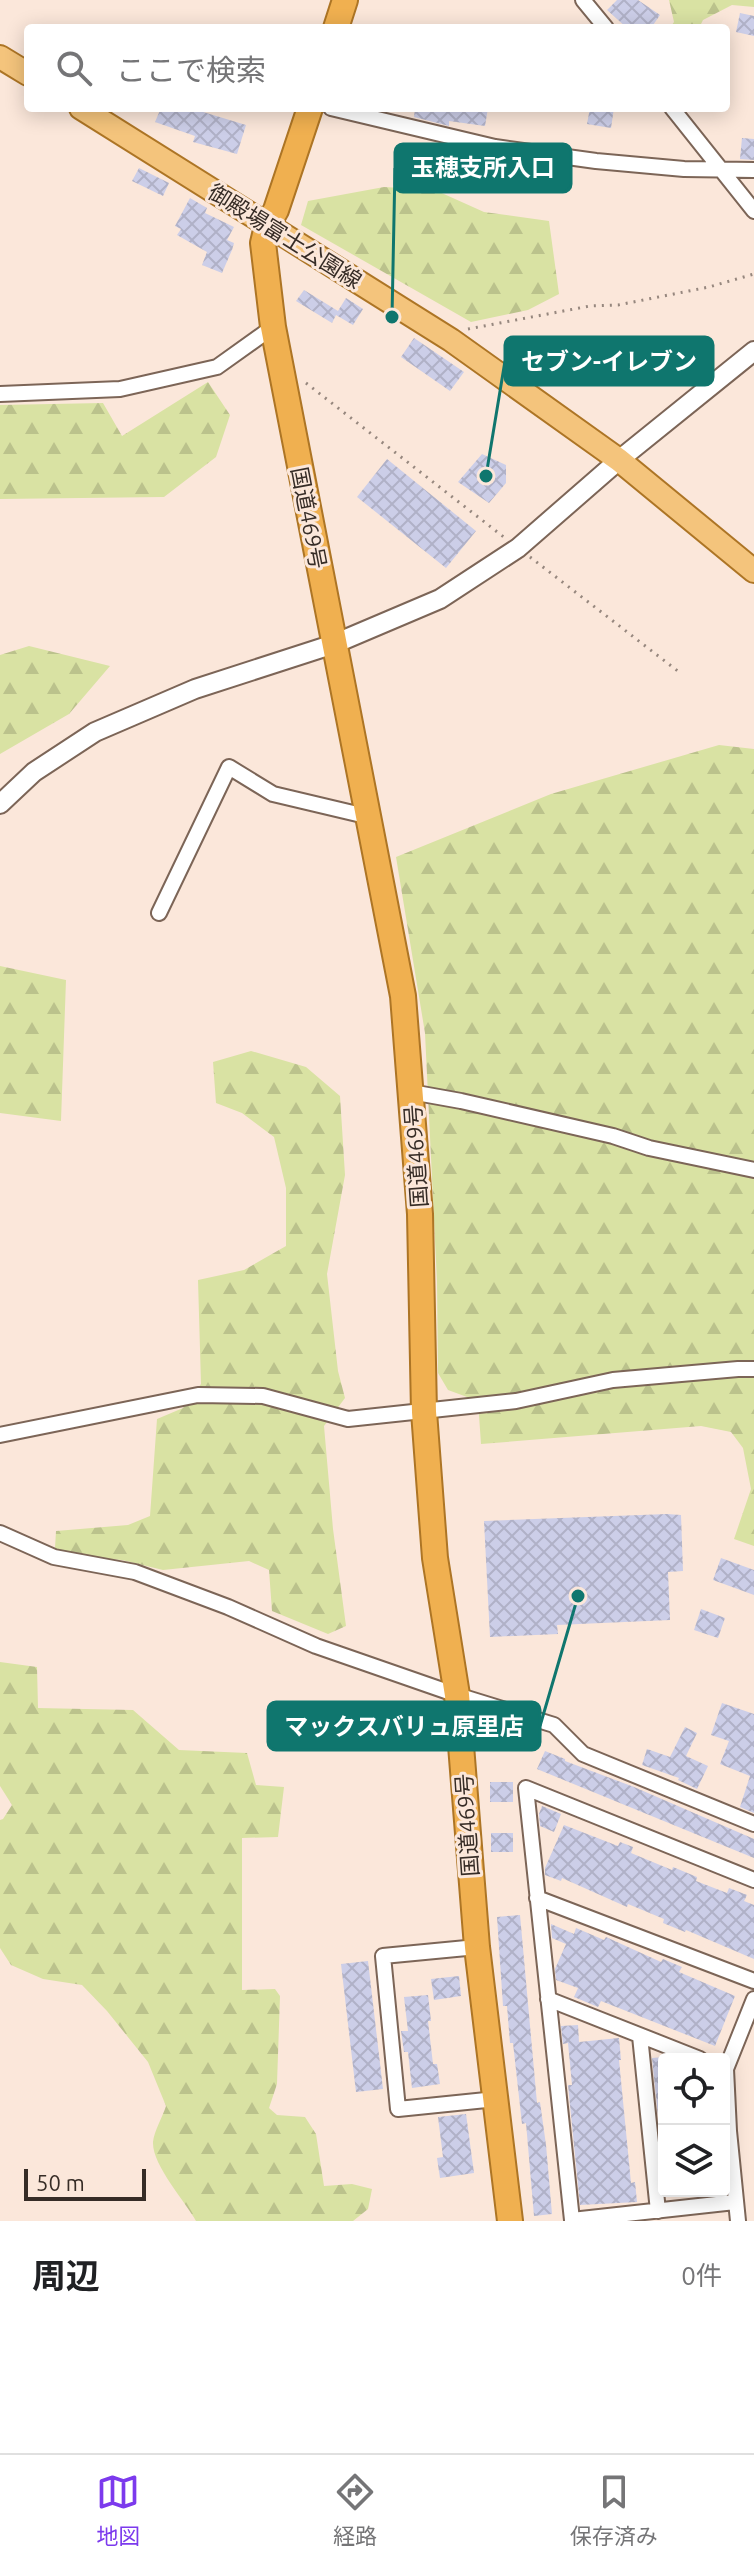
<!DOCTYPE html>
<html lang="ja">
<meta charset="utf-8">
<style>
body{margin:0;font-family:Ubuntu,"Noto Sans JP",sans-serif;background:#f2f2f2;color:#202124}
.controls{position:absolute;right:24px;bottom:24px;display:grid;overflow:hidden;border-radius:8px;box-shadow:0 4px 20px #0003}
.controls button{width:72px;height:72px;display:grid;place-items:center;padding:0;border:0;border-bottom:2px solid #e0e0e0;background:#fff;color:#202124;font:40px sans-serif}
.scale{position:absolute;left:24px;bottom:20px;width:122px;box-sizing:border-box;padding-left:8px;border:4px solid #362c26;border-top:0;font-size:22px;line-height:28px;white-space:nowrap;color:#362c26;-webkit-text-stroke:6px #fbe7da;paint-order:stroke}
.list{margin:0;padding:0;list-style:none}
h2{display:flex;justify-content:space-between;align-items:center;height:104px;margin:0;padding:0 32px;font-size:34px}
h2 small{font-size:26px;font-weight:400;color:#757577}
.icon{flex:none;width:44px;height:44px;fill:none;stroke:currentColor;stroke-width:2;stroke-linecap:round;stroke-linejoin:round}
.map{position:relative;flex:none;width:754px;height:2221px;overflow:hidden}
.search{position:absolute;background:#fff;box-shadow:0 4px 20px #0003;left:24px;right:24px;top:24px;height:88px;display:flex;align-items:center;gap:20px;box-sizing:border-box;padding:0 28px;border-radius:8px;color:#757577;font-size:30px}
.sheet{height:232px;background:#fff}
nav{display:flex;justify-content:space-around;align-items:center;box-sizing:border-box;height:112px;border-top:2px solid #e0e0e0;background:#fff;font-size:22px;color:#757577}
nav a{display:grid;justify-items:center;gap:4px}
nav .on{color:#7c3aed}
.map>svg:first-child{display:block}
</style>
<div class="map">
<svg width="754" height="2221" viewBox="0 0 754 2221">
<defs>
<pattern id="forest-firs" width="22" height="20" patternUnits="userSpaceOnUse" patternTransform="scale(2)"><rect width="22" height="20" fill="#d9e2a3"/><path d="M5 1l3.5 6h-7zM16 11l3.5 6h-7z" fill="#bbc28c"/></pattern>
<pattern id="building-cross-hatch" width="8" height="8" patternUnits="userSpaceOnUse" patternTransform="scale(2)"><rect width="8" height="8" fill="#cccee8"/><path d="M0 0l8 8M0 8l8-8" fill="none" stroke="#b0b1c7"/></pattern>
</defs>
<rect width="100%" height="100%" fill="#fbe7da"/>
<path fill="url(#forest-firs)" d="M 669,0 L 754,0 L 754,7 L 732,5 L 703,20 L 699,28 L 670,28 L 674,22 Z
M 384,187 L 435,190 L 484,212 L 549,221 L 559,294 L 528,310 L 471,322 L 301,225 L 308,201 Z
M 208,382 L 230,415 L 216,457 L 164,497 L 0,499 L 0,405 L 103,403 L 122,436 Z
M 29,646 L 110,666 L 69,714 L 0,754 L 0,655 Z
M 719,745 L 754,749 L 754,1546 L 734,1539 L 751,1489 L 743,1448 L 731,1432 L 701,1426 L 481,1444 L 478,1401 L 448,1390 L 438,1373 L 437,1282 L 425,1033 L 396,857 L 551,794 Z
M 0,966 L 66,980 L 61,1121 L 0,1113 Z
M 251,1051 L 306,1067 L 340,1096 L 345,1175 L 327,1274 L 338,1371 L 345,1398 L 324,1426 L 333,1529 L 346,1626 L 328,1634 L 272,1611 L 269,1570 L 249,1561 L 163,1570 L 122,1560 L 72,1556 L 55,1548 L 56,1531 L 128,1525 L 150,1516 L 157,1419 L 183,1408 L 201,1384 L 198,1280 L 244,1270 L 286,1246 L 286,1188 L 274,1137 L 242,1113 L 216,1103 L 213,1062 Z
M 0,1662 L 37,1667 L 38,1708 L 133,1710 L 179,1750 L 247,1753 L 256,1785 L 284,1787 L 278,1837 L 242,1838 L 242,1990 L 275,1989 L 280,1996 L 277,2084 L 269,2108 L 277,2115 L 305,2117 L 316,2134 L 324,2186 L 352,2184 L 372,2189 L 368,2209 L 353,2221 L 196,2221 C 185,2201 152,2165 153,2142 C 154,2131 163,2116 166,2106 L 148,2062 L 107,2011 L 82,1985 L 43,1979 L 11,1965 L 0,1948 L 0,1820 L 3,1819 L 12,1805 L 0,1786 Z"/>
<path fill="url(#building-cross-hatch)" d="M 617,0 L 638,0 L 660,15 L 651,28 L 627,28 L 607,10 Z
M 740,13 L 754,16 L 754,36 L 736,32 Z
M 161,108 L 190,108 L 246,125 L 237,154 L 193,142 L 195,136 L 155,122 Z
M 415,108 L 488,108 L 485,126 L 449,121 L 449,126 L 414,117 Z
M 590,108 L 614,108 L 611,128 L 587,124 Z
M 742,138 L 754,139 L 754,160 L 740,159 Z
M 139,168 L 169,183 L 163,196 L 132,181 Z
M 190,198 L 207,208 L 205,213 L 234,227 L 227,240 L 234,243 L 232,250 L 222,273 L 202,265 L 207,252 L 177,235 L 181,229 L 175,226 Z
M 304,290 L 338,311 L 346,298 L 363,309 L 353,325 L 336,315 L 332,323 L 296,301 Z
M 414,338 L 464,372 L 450,391 L 401,357 Z
M 482,454 L 506,465 L 506,483 L 489,503 L 458,482 Z
M 387,459 L 476,531 L 446,568 L 357,497 Z
M 667,1514 L 681,1515 L 683,1571 L 668,1572 L 670,1620 L 557,1625 L 558,1634 L 490,1637 L 484,1521 Z
M 721,1558 L 754,1570 L 754,1595 L 713,1580 Z
M 701,1609 L 725,1618 L 718,1638 L 694,1630 Z
M 722,1703 L 754,1714 L 754,1813 L 740,1807 L 750,1776 L 720,1764 L 729,1741 L 711,1735 Z
M 685,1727 L 697,1733 L 686,1756 L 708,1766 L 697,1789 L 678,1780 L 679,1778 L 642,1765 L 647,1749 L 670,1757 Z
M 545,1751 L 565,1759 L 565,1761 L 634,1787 L 754,1839 L 754,1858 L 537,1769 Z
M 490,1782 L 513,1782 L 513,1802 L 490,1802 Z
M 542,1806 L 561,1814 L 554,1832 L 540,1826 L 539,1814 Z
M 564,1825 L 618,1846 L 620,1842 L 633,1847 L 631,1853 L 672,1870 L 673,1867 L 697,1877 L 696,1881 L 727,1893 L 729,1888 L 747,1895 L 744,1901 L 754,1905 L 754,1959 L 686,1930 L 685,1932 L 663,1923 L 664,1919 L 628,1904 L 627,1907 L 562,1878 L 561,1881 L 545,1875 L 545,1868 Z
M 491,1833 L 513,1833 L 513,1852 L 491,1852 Z
M 520,1915 L 537,2103 L 540,2102 L 546,2145 L 552,2214 L 534,2216 L 526,2123 L 522,2124 L 513,2043 L 510,2043 L 507,2006 L 503,2006 L 497,1917 Z
M 551,1924 L 574,1934 L 576,1928 L 604,1940 L 606,1937 L 661,1962 L 663,1959 L 682,1967 L 679,1972 L 735,1996 L 715,2046 L 601,2001 L 598,2007 L 574,1997 L 578,1988 L 556,1980 L 555,1969 L 566,1944 L 552,1938 Z
M 368,1961 L 383,2089 L 356,2092 L 341,1964 Z
M 459,1976 L 461,1996 L 434,2000 L 431,1979 Z
M 428,1995 L 431,2021 L 428,2021 L 433,2064 L 437,2064 L 440,2084 L 412,2088 L 408,2052 L 404,2052 L 401,2031 L 408,2031 L 404,1997 Z
M 578,2025 L 579,2042 L 619,2038 L 621,2060 L 619,2060 L 631,2183 L 635,2182 L 637,2202 L 580,2205 L 568,2085 L 572,2085 L 568,2043 L 563,2044 L 561,2026 Z
M 664,2057 L 664,2115 L 658,2116 L 652,2058 Z
M 466,2114 L 474,2173 L 440,2178 L 437,2158 L 443,2157 L 438,2117 Z"/>
<g fill="none" stroke-linecap="round" stroke-linejoin="round">
<defs>
<path id="minor" d="M 583,0 L 606,28
M 331,108 L 495,147 L 596,161 L 684,169 L 754,170
M 672,108 L 754,211
M 0,394 L 120,389 L 217,367 L 273,327
M 159,913 L 229,767 L 273,794 L 370,817
M 411,1092 L 461,1101 L 613,1136 L 649,1148 L 754,1170
M 0,1435 L 198,1395 L 263,1396 L 348,1419 L 516,1401 L 613,1380 L 738,1369 L 754,1369
M 0,1533 L 54,1557 L 135,1572 L 228,1607 L 316,1646 L 457,1695 L 554,1725 L 583,1754 L 754,1824
M 537,1898 L 754,1981
M 477,1947 L 383,1956 L 398,2109 L 496,2099
M 548,1999 L 700,2059
M 640,2036 L 658,2211
M 735,2202 L 572,2220 L 526,1788 L 754,1880
M 738,2221 L 729,2131 L 726,2069 L 754,1999"/>
<path id="tertiary" d="M 0,804 L 34,772 L 95,732 L 195,689 L 334,644 L 440,599 L 518,548 L 619,460 L 754,351"/>
<path id="primary" d="M 0,57 L 28,74
M 81,108 L 451,340 L 619,460 L 754,571"/>
<path id="trunk" d="M 336,28 L 345,0
M 310,108 L 276,210 L 267,226 L 263,243 L 273,327 L 403,996 L 420,1214 L 424,1412 L 435,1558 L 457,1695 L 477,1947 L 510,2221"/>
</defs>
<use href="#minor" stroke="#7c6557" stroke-width="18"/>
<use href="#tertiary" stroke="#7c6557" stroke-width="22"/>
<use href="#primary" stroke="#ad7525" stroke-width="26"/>
<use href="#trunk" stroke="#ad7525" stroke-width="28"/>
<path stroke="#96877e" stroke-width="3" stroke-dasharray="2 6" stroke-linecap="butt" d="M 468,329 L 590,306 L 618,305 L 709,287 L 754,274
M 306,383 L 505,538
M 530,557 L 679,672"/>
<use href="#minor" stroke="#fff" stroke-width="14"/>
<use href="#tertiary" stroke="#fff" stroke-width="18"/>
<use href="#primary" stroke="#f4c47c" stroke-width="22"/>
<use href="#trunk" stroke="#f0b050" stroke-width="24"/>
</g>
<g text-anchor="middle" stroke-width="6" stroke-linejoin="round" paint-order="stroke">
<g font-size="22" fill="#362c26" stroke="#fbe7da">
<text transform="translate(285 236) rotate(32)" y="8">御殿場富士公園線</text>
<text transform="translate(309 518) rotate(79)" y="8">国道469号</text>
<text transform="translate(416 1156) rotate(-94)" y="8">国道469号</text>
<text transform="translate(467 1825) rotate(-94)" y="8">国道469号</text>
</g>
</g>
<path fill="none" stroke="#0f766e" stroke-width="3" d="M392 317L395 168M486 476L505 361M578 1596L540 1726"/>
<g fill="#0f766e" stroke="#fbe7da" stroke-width="3">
<circle cx="392" cy="317" r="8"/>
<circle cx="486" cy="476" r="8"/>
<circle cx="578" cy="1596" r="8"/>
</g>
<g fill="#0f766e" stroke="#0f766e" stroke-width="3">
<rect x="395" y="144" width="176" height="48" rx="8"/>
<rect x="505" y="337" width="208" height="48" rx="8"/>
<rect x="268" y="1702" width="272" height="48" rx="8"/>
</g>
<g font-size="24" text-anchor="middle" font-weight="bold" fill="#fff">
<text x="483" y="176">玉穂支所入口</text>
<text x="609" y="370">セブン-イレブン</text>
<text x="404" y="1735">マックスバリュ原里店</text>
</g>
</svg>
<div class="controls">
<button><svg class="icon" aria-label="locate" viewBox="0 0 24 24"><circle cx="12" cy="12" r="6"/><path d="M12 2v4M12 18v4M2 12h4M18 12h4"/></svg></button>
<button><svg class="icon" aria-label="layers" viewBox="0 0 24 24"><path d="M12 4l9 5-9 5-9-5zM3 14l9 5 9-5"/></svg></button>
</div>
<div class="scale">50 m</div>
<div class="search"><svg class="icon" aria-label="search" viewBox="0 0 24 24"><circle cx="10" cy="10" r="6"/><path d="M15 15l6 6"/></svg>ここで検索</div>
</div>
<section class="sheet">
<h2>周辺<small>0件</small></h2>
<ul class="list">
</ul>
</section>
<nav>
<a class="on"><svg class="icon" aria-label="map" viewBox="0 0 24 24"><path d="M3 6l6-2 6 2 6-2v14l-6 2-6-2-6 2zM9 4v14M15 6v14"/></svg>地図</a>
<a><svg class="icon" aria-label="directions" viewBox="0 0 24 24"><path d="M12 3l9 9-9 9-9-9zM9 14v-3h6M13 9l2 2-2 2"/></svg>経路</a>
<a><svg class="icon" aria-label="saved" viewBox="0 0 24 24"><path d="M7 4h10v16l-5-4-5 4z"/></svg>保存済み</a>
</nav>
